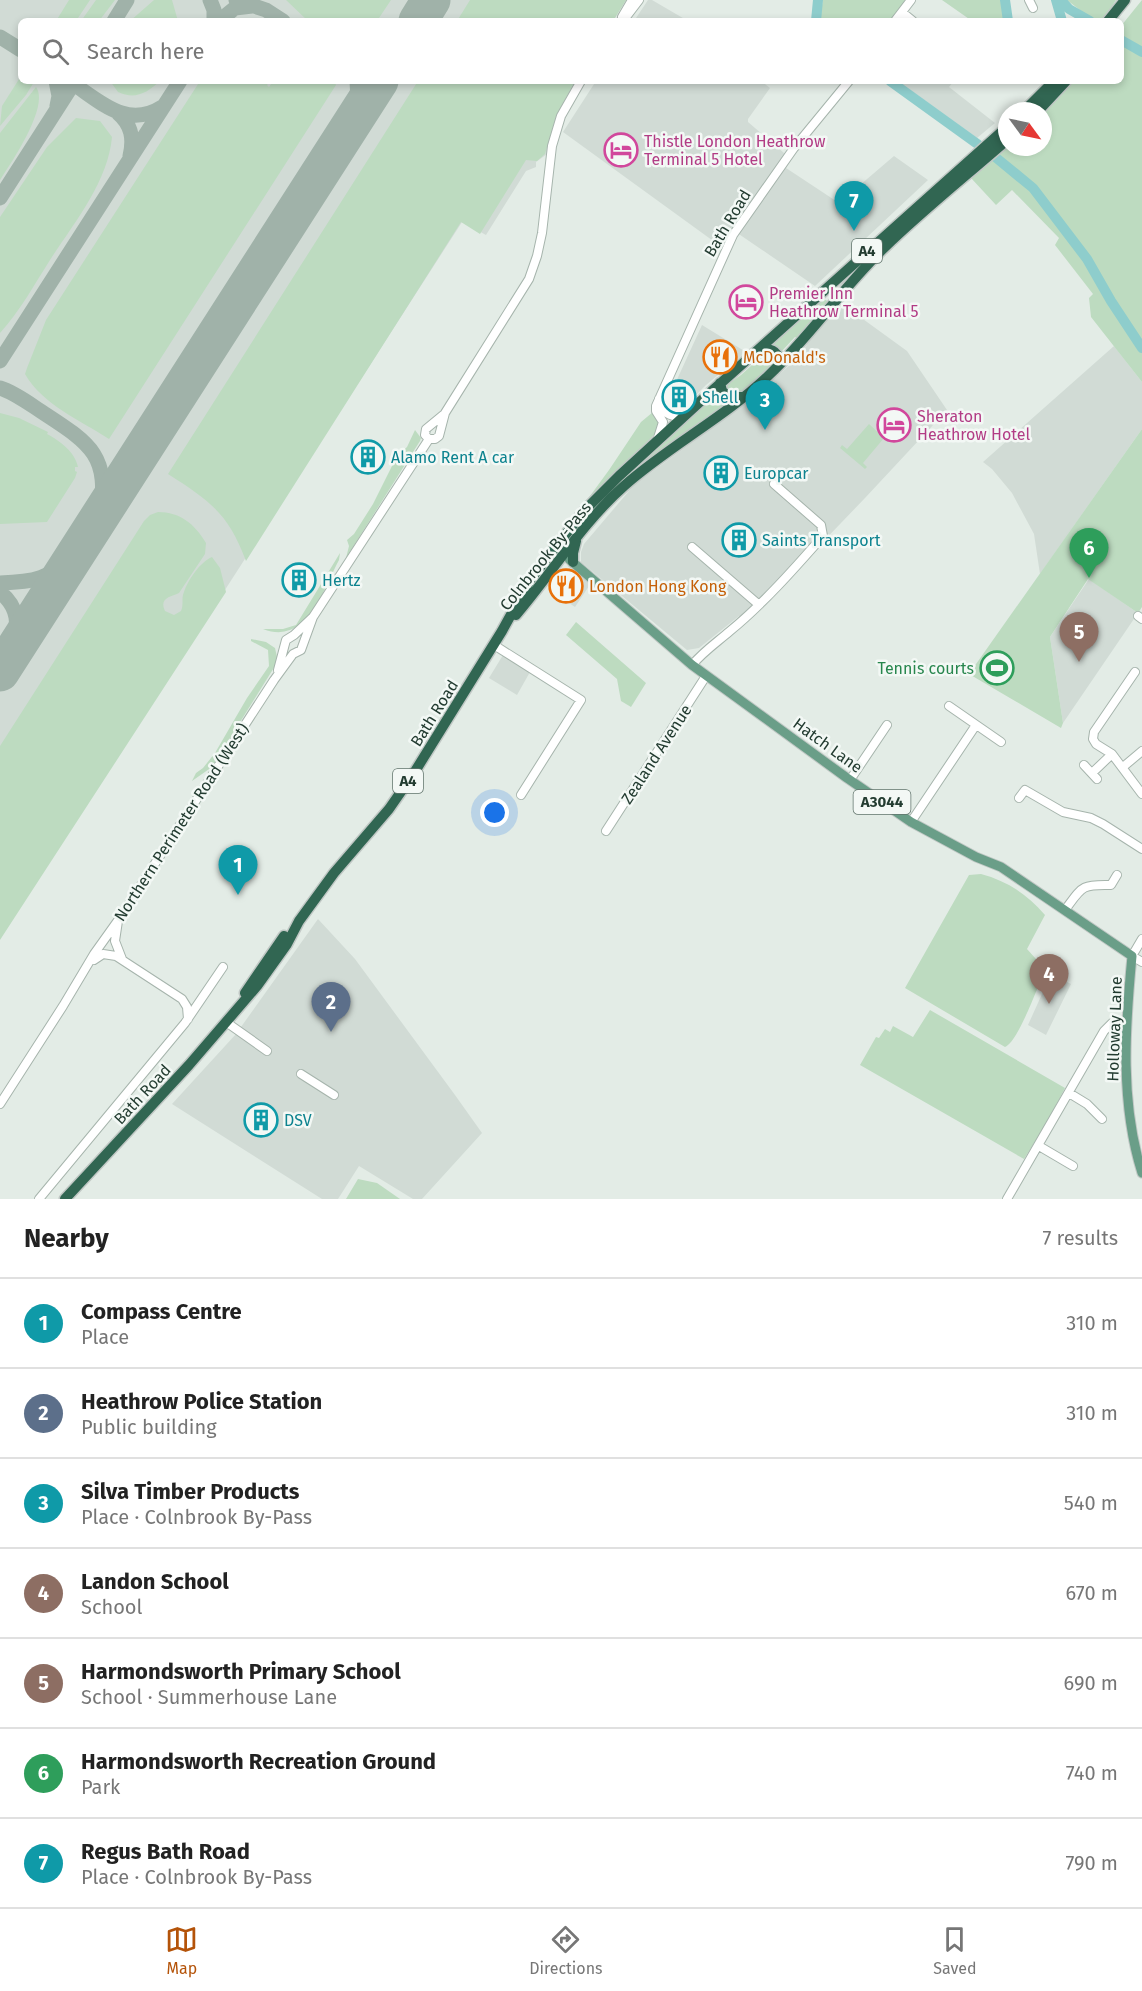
<!DOCTYPE html>
<meta charset="utf-8">
<style>
body{margin:0;font-family:"Fira Sans",sans-serif;background:#f6f6f6;color:#222}
.compass{position:absolute;left:998px;top:102px;width:54px;height:54px;border-radius:50%;background:#fff;box-shadow:0 3px 9px #0003;rotate:123deg}
.you{position:absolute;left:495px;top:813px;width:21px;height:21px;margin:-15px;border:4px solid #fff;border-radius:50%;background:#1a73e8;box-shadow:0 0 0 9px #1a73e833}
.badge{display:grid;place-items:center;width:39px;height:39px;border-radius:50%;background:#b45309;color:#fff;font-size:20px;font-weight:700}
.pin{position:absolute;translate:-50% -50px;filter:drop-shadow(0 2px 3px #0008)}
.pin::after{content:'';position:absolute;top:32px;width:21px;height:18px;background:inherit;clip-path:polygon(0 0,100% 0,50% 100%)}
.list{margin:0;padding:0;list-style:none}
h2{display:flex;justify-content:space-between;align-items:center;height:78px;margin:0;padding:0 24px;font-size:26px}
h2 small{font-size:20px;font-weight:400;color:#767676}
.list li{display:grid;grid-template-columns:39px 1fr auto;gap:18px;align-items:center;box-sizing:border-box;height:90px;padding:0 24px;border-top:2px solid #e0e0e0}
.list b{display:block;font-size:22px;white-space:nowrap}
.list p{margin:0;font-size:20px;white-space:nowrap;color:#767676}
.list em{font-size:20px;font-style:normal;color:#767676}
.icon{flex:none;width:33px;height:33px;fill:none;stroke:currentColor;stroke-width:2;stroke-linecap:round;stroke-linejoin:round}
.map{position:relative;flex:none;width:1142px;height:1199px;overflow:hidden}
.search{position:absolute;background:#fff;box-shadow:0 3px 9px #0003;left:18px;right:18px;top:18px;height:66px;display:flex;align-items:center;gap:15px;box-sizing:border-box;padding:0 21px;border-radius:9px;color:#767676;font-size:22px}
.sheet{height:708px;background:#fff}
nav{display:flex;justify-content:space-around;align-items:center;box-sizing:border-box;height:84px;border-top:2px solid #e0e0e0;background:#fff;font-size:16px;color:#767676}
nav a{display:grid;justify-items:center;gap:3px}
nav .on{color:#b45309}
.map>svg:first-child{display:block}
</style>
<div class="map">
<svg width="1142" height="1199" viewBox="0 0 1142 1199">
<rect width="100%" height="100%" fill="#e3ece6"/>
<path fill="#d1dbd5" d="M 0,0 L 626,0 L 613,21 L 21,21 L 21,81 L 576,81 L 556,117 L 547,154 L 536,162 L 536,167 L 526,171 L 486,235 L 462,222 L 0,939 Z
M 648,0 L 652,0 L 688,21 L 634,21 Z
M 596,81 L 761,81 L 770,88 L 748,119 L 748,122 L 784,153 L 793,156 L 786,168 L 839,203 L 894,156 L 928,180 L 815,286 L 730,228 L 716,243 L 563,132 Z
M 898,81 L 954,81 L 949,87 L 995,123 L 977,138 Z
M 839,305 L 856,314 L 907,351 L 947,410 L 865,498 L 746,622 L 739,616 L 699,648 L 687,650 L 581,562 L 581,552 L 584,544 L 634,485 L 750,400 L 759,407 L 763,402 L 762,392 L 769,383 L 798,358 L 804,362 L 809,356 L 803,351 L 811,338 Z
M 702,325 L 746,352 L 706,385 L 685,406 L 682,406 L 669,397 Z
M 1114,346 L 1142,382 L 1142,429 L 1040,574 L 1034,534 L 1012,493 L 992,469 L 983,462 Z
M 561,571 L 575,573 L 591,583 L 575,607 L 548,589 Z
M 1089,579 L 1138,613 L 1063,723 L 1050,637 Z
M 503,655 L 530,672 L 517,695 L 489,678 Z
M 318,919 L 355,959 L 455,1095 L 482,1133 L 422,1199 L 413,1199 L 359,1166 L 338,1199 L 322,1199 L 172,1104 L 236,1034 Z
M 1051,974 L 1071,984 L 1046,1035 L 1028,1025 Z"/>
<path fill="#bddbc0" d="M 69,0 L 90,0 L 76,21 L 56,21 Z
M 96,0 L 115,0 L 99,21 L 81,21 Z
M 154,0 L 172,0 L 178,21 L 130,21 Z
M 286,0 L 391,0 L 377,21 L 308,21 Z
M 470,0 L 626,0 L 613,21 L 457,21 Z
M 823,0 L 904,0 L 906,2 L 890,21 L 819,21 Z
M 942,0 L 1003,0 L 1006,21 L 972,21 Z
M 1067,0 L 1116,0 C 1110,9 1106,21 1094,21 Z
M 1142,0 L 1142,348 L 1111,301 L 1087,259 L 1033,188 L 994,156 L 1007,140 L 1007,147 L 1043,147 L 1043,111 L 1039,111 L 1073,81 L 1121,81 L 1121,26 Z
M 21,76 L 21,81 L 34,82 L 26,95 L 0,126 L 2,106 Z
M 110,81 L 160,81 C 147,93 135,100 118,92 Z
M 200,81 L 270,81 L 267,85 L 269,87 L 273,81 L 334,81 L 336,85 L 109,439 C 80,420 43,405 25,374 L 27,368 L 46,320 Z
M 418,81 L 575,81 L 556,116 L 545,154 L 537,161 L 526,160 L 480,234 L 461,222 L 246,561 C 228,513 210,501 168,474 Z
M 36,87 C 50,106 11,163 0,180 L 0,133 Z
M 76,118 L 100,121 L 112,137 C 108,182 74,223 50,260 C 34,285 20,311 0,333 L 0,217 L 47,147 Z
M 994,157 L 1032,189 L 1085,260 L 1109,303 L 1142,351 L 1142,382 L 1091,317 L 1089,298 L 1093,294 L 1055,245 L 1059,238 L 1012,190 L 996,205 L 971,178 Z
M 821,298 L 830,302 L 799,339 L 795,337 L 781,352 L 775,347 L 769,345 Z
M 765,353 L 777,358 L 773,367 C 758,374 749,391 732,396 L 725,386 L 741,375 Z
M 718,391 L 733,403 L 571,535 L 601,498 Z
M 653,412 L 659,420 L 657,432 L 579,511 L 609,470 L 641,422 Z
M 0,413 L 19,418 L 48,432 L 47,434 C 60,441 75,452 78,467 L 75,467 L 75,471 L 77,472 L 75,478 L 47,522 L 0,524 Z
M 869,424 L 884,438 L 863,463 L 867,467 L 865,469 L 840,448 L 842,445 L 847,449 Z
M 1142,429 L 1142,607 L 1138,613 L 1088,579 L 1050,637 L 1063,723 L 1061,728 L 969,674 Z
M 415,430 L 421,438 L 420,441 L 346,558 L 349,546 L 347,540 L 354,534 L 373,504 L 397,456 L 407,447 Z
M 158,512 C 180,512 195,524 206,543 L 205,554 L 179,593 C 170,597 159,598 165,611 L 174,615 L 181,611 C 184,604 181,598 184,592 C 188,580 200,562 212,557 L 220,568 L 226,592 L 0,940 L 0,746 L 144,521 L 150,515 Z
M 340,553 L 339,560 C 323,590 307,646 263,629 L 283,629 L 296,625 Z
M 576,622 L 646,683 L 631,707 L 621,701 L 617,679 L 566,635 Z
M 251,639 L 266,642 L 275,648 L 277,657 L 275,666 L 212,767 L 192,781 L 196,773 L 203,768 L 215,753 L 247,698 L 269,666 L 268,650 L 251,641 Z
M 981,874 C 1007,881 1027,894 1045,915 L 1027,949 L 1045,969 C 1039,984 1018,1042 1005,1047 L 905,988 L 969,875 Z
M 930,1010 L 1065,1088 L 1046,1124 L 1024,1159 L 860,1065 L 876,1037 L 879,1038 L 885,1029 L 890,1032 L 893,1026 L 913,1037 Z
M 358,1179 L 377,1183 L 400,1199 L 346,1199 Z"/>
<g fill="none" stroke-linecap="round" stroke-linejoin="round">
<path stroke="#8ecdcc" stroke-width="10" d="M 1005,0 L 1008,21
M 1056,0 L 1062,21
M 1061,0 L 1069,9 L 1090,21
M 816,21 L 818,0
M 1121,40 L 1142,52
M 890,81 L 994,156 L 1033,188 L 1087,259 L 1111,301 L 1142,348"/>
<path stroke="#a0b2a9" stroke-width="15" d="M 210,0 L 214,10 L 214,21
M 236,0 L 266,10 L 283,21
M 114,21 L 127,0
M 219,21 L 235,8 L 252,6
M 0,37 L 21,50
M 56,81 L 59,96 L 57,106
M 69,81 C 99,100 126,130 162,107
M 118,113 C 132,125 134,139 130,156
M 355,119 L 358,100 L 357,81
M 0,198 L 75,81
M 0,361 L 180,81
M 0,388 C 16,393 31,405 45,414 C 91,444 110,456 100,516
M 0,583 C 34,582 49,579 75,555
M 0,592 C 22,610 17,627 13,652"/>
<path stroke="#a0b2a9" stroke-width="39" d="M 418,21 L 431,0
M 0,672 L 379,81"/>
<defs>
<path id="minor" d="M 1029,0 L 1033,8
M 902,12 L 913,21
M 622,17 L 632,0
M 623,21 L 639,0
M 895,21 L 911,0
M 659,399 C 662,413 669,417 683,417
M 658,438 L 663,422 L 656,411 L 656,406 L 733,235 L 794,148 L 849,81
M 429,439 L 435,439 L 439,436 L 445,413 L 529,279 L 537,256 L 542,233 L 552,146 L 561,116 L 581,81
M 429,439 L 425,435 L 426,429 L 443,415
M 692,547 L 758,604
M 1138,616 L 1142,619
M 494,645 L 581,700 L 521,795
M 692,665 C 704,651 716,643 730,631 C 764,603 794,569 823,536 L 821,525 L 774,484
M 278,670 L 286,640 L 294,635 L 312,618
M 1135,672 L 1094,732 L 1093,739 L 1096,744 L 1112,754 L 1142,794
M 949,706 L 1001,742
M 1084,765 L 1097,779
M 1123,767 L 1142,751
M 1092,773 L 1112,754
M 850,780 L 887,725
M 1019,798 L 1025,790 L 1063,812 L 1091,818 L 1103,824 L 1142,849
M 911,822 L 976,725
M 606,831 L 706,676
M 1065,910 C 1082,887 1081,884 1111,885 L 1117,875
M 118,921 L 115,941 L 122,959
M 1142,939 L 1132,956 L 1142,962
M 94,960 L 103,954 L 116,956 L 182,999 L 187,1007 L 188,1019
M 226,1022 L 267,1051
M 301,1074 L 334,1095
M 1069,1093 L 1087,1104 L 1102,1119
M 0,1104 L 63,1006 L 94,954 L 119,919 L 274,680 L 293,654 L 301,650 L 313,617 L 429,439
M 1039,1146 L 1073,1166
M 39,1199 L 185,1023 L 223,967
M 1007,1199 L 1104,1031 L 1112,1023 L 1126,1022"/>
<path id="major" d="M 569,559 L 692,665 L 847,778 L 911,822 L 976,857 L 1001,867 L 1132,956 C 1125,1029 1120,1103 1142,1173"/>
<path id="highway" d="M 1108,21 L 1125,0
M 1024,111 L 1054,81
M 1038,111 L 1066,81
M 757,352 C 771,347 777,350 781,363
M 720,383 L 722,391 L 729,397 L 745,397
M 573,562 L 573,553 L 576,541
M 516,615 C 552,573 582,523 624,486 C 669,446 724,418 768,376 C 810,337 842,288 884,248 C 923,210 966,176 1007,140
M 245,993 L 284,936
M 65,1199 L 189,1065 L 257,986 L 287,944 L 299,921 L 334,873 L 389,809 L 414,773 L 502,631 L 530,580 L 584,511 L 619,476 L 703,399 L 1007,127"/>
</defs>
<use href="#minor" stroke="#a6b4ac" stroke-width="10"/>
<use href="#major" stroke="#c1c8c5" stroke-width="11"/>
<use href="#highway" stroke="#c1c8c5" stroke-width="13"/>
<use href="#minor" stroke="#fff" stroke-width="8"/>
<use href="#major" stroke="#6a9e88" stroke-width="9"/>
<use href="#highway" stroke="#316652" stroke-width="10"/>
</g>
<defs>
<symbol id="hotel-ring" viewBox="-11 -11 22 22"><circle r="9.5" fill="#f3f8f5" stroke="#d1479c" stroke-width="1.5"/><path d="M-6-4.5h1.5V1H6V5H4.5V3h-9V5H-6ZM-4 0a1.8 1.8 0 1 1 3.6 0ZM.5 0V-2.5h3Q6-2.5 6 0Z" fill="#d1479c"/></symbol>
<symbol id="restaurant-ring" viewBox="-11 -11 22 22"><circle r="9.5" fill="#f3f8f5" stroke="#e8710a" stroke-width="1.5"/><path d="M-5-6h1v4h1v-4h1v4h1v-4h1v5L-1.5 .5V6h-2V.5L-5-1ZM5-6V6H3V1.5H1.5Q1.5-4 5-6Z" fill="#e8710a"/></symbol>
<symbol id="building-ring" viewBox="-11 -11 22 22"><circle r="9.5" fill="#f3f8f5" stroke="#0f9aa8" stroke-width="1.5"/><path d="M-4-6H4V6H1V3H-1V6H-4ZM-2.5-4.3h1.7v1.8h-1.7ZM.8-4.3h1.7v1.8H.8ZM-2.5-1h1.7V.8h-1.7ZM.8-1h1.7V.8H.8Z" fill="#0f9aa8"/></symbol>
<symbol id="stadium-ring" viewBox="-11 -11 22 22"><circle r="9.5" fill="#f3f8f5" stroke="#2e9e5b" stroke-width="1.5"/><path d="M0-5a6.5 5 0 1 0 0 10a6.5 5 0 1 0 0-10ZM-3.5-1.8h7v3.6h-7Z" fill="#2e9e5b"/></symbol>
</defs>
<g fill-rule="evenodd">
<use href="#hotel-ring" x="602" y="131" width="38" height="38"/>
<use href="#hotel-ring" x="727" y="283" width="38" height="38"/>
<use href="#restaurant-ring" x="701" y="338" width="38" height="38"/>
<use href="#building-ring" x="660" y="378" width="38" height="38"/>
<use href="#hotel-ring" x="875" y="406" width="38" height="38"/>
<use href="#building-ring" x="349" y="438" width="38" height="38"/>
<use href="#building-ring" x="702" y="454" width="38" height="38"/>
<use href="#building-ring" x="720" y="521" width="38" height="38"/>
<use href="#building-ring" x="280" y="561" width="38" height="38"/>
<use href="#restaurant-ring" x="547" y="567" width="38" height="38"/>
<use href="#stadium-ring" x="978" y="649" width="38" height="38"/>
<use href="#building-ring" x="242" y="1101" width="38" height="38"/>
</g>
<g text-anchor="middle" stroke-width="5" stroke-linejoin="round" paint-order="stroke">
<g fill="#f3f8f5" stroke="#61746c" stroke-width="1.5">
<rect x="852" y="239" width="30" height="24" rx="4.5"/>
<rect x="393" y="769" width="30" height="24" rx="4.5"/>
<rect x="853.5" y="790" width="57" height="24" rx="4.5"/>
</g>
<g font-size="15" font-weight="bold" fill="#233c31">
<text x="867" y="256">A4</text>
<text x="408" y="786">A4</text>
<text x="882" y="807">A3044</text>
</g>
<g font-size="16" fill="#b23c85" stroke="#f3f8f5" text-anchor="start">
<text x="644" y="147">Thistle London Heathrow<tspan x="644" dy="18">Terminal 5 Hotel</tspan></text>
<text x="769" y="299">Premier Inn<tspan x="769" dy="18">Heathrow Terminal 5</tspan></text>
<text x="917" y="422">Sheraton<tspan x="917" dy="18">Heathrow Hotel</tspan></text>
</g>
<g font-size="16" fill="#233c31" stroke="#f3f8f5">
<text transform="translate(727 223) rotate(-59)" y="6">Bath Road</text>
<text transform="translate(545 556) rotate(-51)" y="6">Colnbrook By-Pass</text>
<text transform="translate(434 713) rotate(-58)" y="6">Bath Road</text>
<text transform="translate(828 745) rotate(36)" y="6">Hatch Lane</text>
<text transform="translate(656 754) rotate(-57)" y="6">Zealand Avenue</text>
<text transform="translate(181 822) rotate(-57)" y="6">Northern Perimeter Road (West)</text>
<text transform="translate(1114 1029) rotate(-88)" y="6">Holloway Lane</text>
<text transform="translate(142 1094) rotate(-47)" y="6">Bath Road</text>
</g>
<g font-size="16" fill="#c56008" stroke="#f3f8f5" text-anchor="start">
<text x="743" y="363">McDonald's</text>
<text x="589" y="592">London Hong Kong</text>
</g>
<g font-size="16" fill="#0d838f" stroke="#f3f8f5" text-anchor="start">
<text x="702" y="403">Shell</text>
<text x="391" y="463">Alamo Rent A car</text>
<text x="744" y="479">Europcar</text>
<text x="762" y="546">Saints Transport</text>
<text x="322" y="586">Hertz</text>
<text x="284" y="1126">DSV</text>
</g>
<g font-size="16" fill="#27864d" stroke="#f3f8f5" text-anchor="end">
<text x="974" y="674">Tennis courts</text>
</g>
</g>
</svg>
<svg class="compass" viewBox="-18 -18 36 36"><path d="M0-13l5 13h-10z" fill="#e53935"/><path d="M0 13l5-13h-10z" fill="#767676"/></svg>
<div class="you"></div>
<div class="pin badge" style="left:238px;top:895px;background:#0f9aa8">1</div>
<div class="pin badge" style="left:331px;top:1032px;background:#5c6f8a">2</div>
<div class="pin badge" style="left:765px;top:430px;background:#0f9aa8">3</div>
<div class="pin badge" style="left:1049px;top:1004px;background:#8d6e63">4</div>
<div class="pin badge" style="left:1079px;top:662px;background:#8d6e63">5</div>
<div class="pin badge" style="left:1089px;top:578px;background:#2e9e5b">6</div>
<div class="pin badge" style="left:854px;top:231px;background:#0f9aa8">7</div>
<div class="search"><svg class="icon" aria-label="search" viewBox="0 0 24 24"><circle cx="10" cy="10" r="6"/><path d="M15 15l6 6"/></svg>Search here</div>
</div>
<section class="sheet">
<h2>Nearby<small>7 results</small></h2>
<ul class="list">
<li><span class="badge" style="background:#0f9aa8">1</span><div><b>Compass Centre</b><p>Place</p></div><em>310 m</em></li>
<li><span class="badge" style="background:#5c6f8a">2</span><div><b>Heathrow Police Station</b><p>Public building</p></div><em>310 m</em></li>
<li><span class="badge" style="background:#0f9aa8">3</span><div><b>Silva Timber Products</b><p>Place · Colnbrook By-Pass</p></div><em>540 m</em></li>
<li><span class="badge" style="background:#8d6e63">4</span><div><b>Landon School</b><p>School</p></div><em>670 m</em></li>
<li><span class="badge" style="background:#8d6e63">5</span><div><b>Harmondsworth Primary School</b><p>School · Summerhouse Lane</p></div><em>690 m</em></li>
<li><span class="badge" style="background:#2e9e5b">6</span><div><b>Harmondsworth Recreation Ground</b><p>Park</p></div><em>740 m</em></li>
<li><span class="badge" style="background:#0f9aa8">7</span><div><b>Regus Bath Road</b><p>Place · Colnbrook By-Pass</p></div><em>790 m</em></li>
</ul>
</section>
<nav>
<a class="on"><svg class="icon" aria-label="map" viewBox="0 0 24 24"><path d="M3 6l6-2 6 2 6-2v14l-6 2-6-2-6 2zM9 4v14M15 6v14"/></svg>Map</a>
<a><svg class="icon" aria-label="directions" viewBox="0 0 24 24"><path d="M12 3l9 9-9 9-9-9zM9 14v-3h6M13 9l2 2-2 2"/></svg>Directions</a>
<a><svg class="icon" aria-label="saved" viewBox="0 0 24 24"><path d="M7 4h10v16l-5-4-5 4z"/></svg>Saved</a>
</nav>
